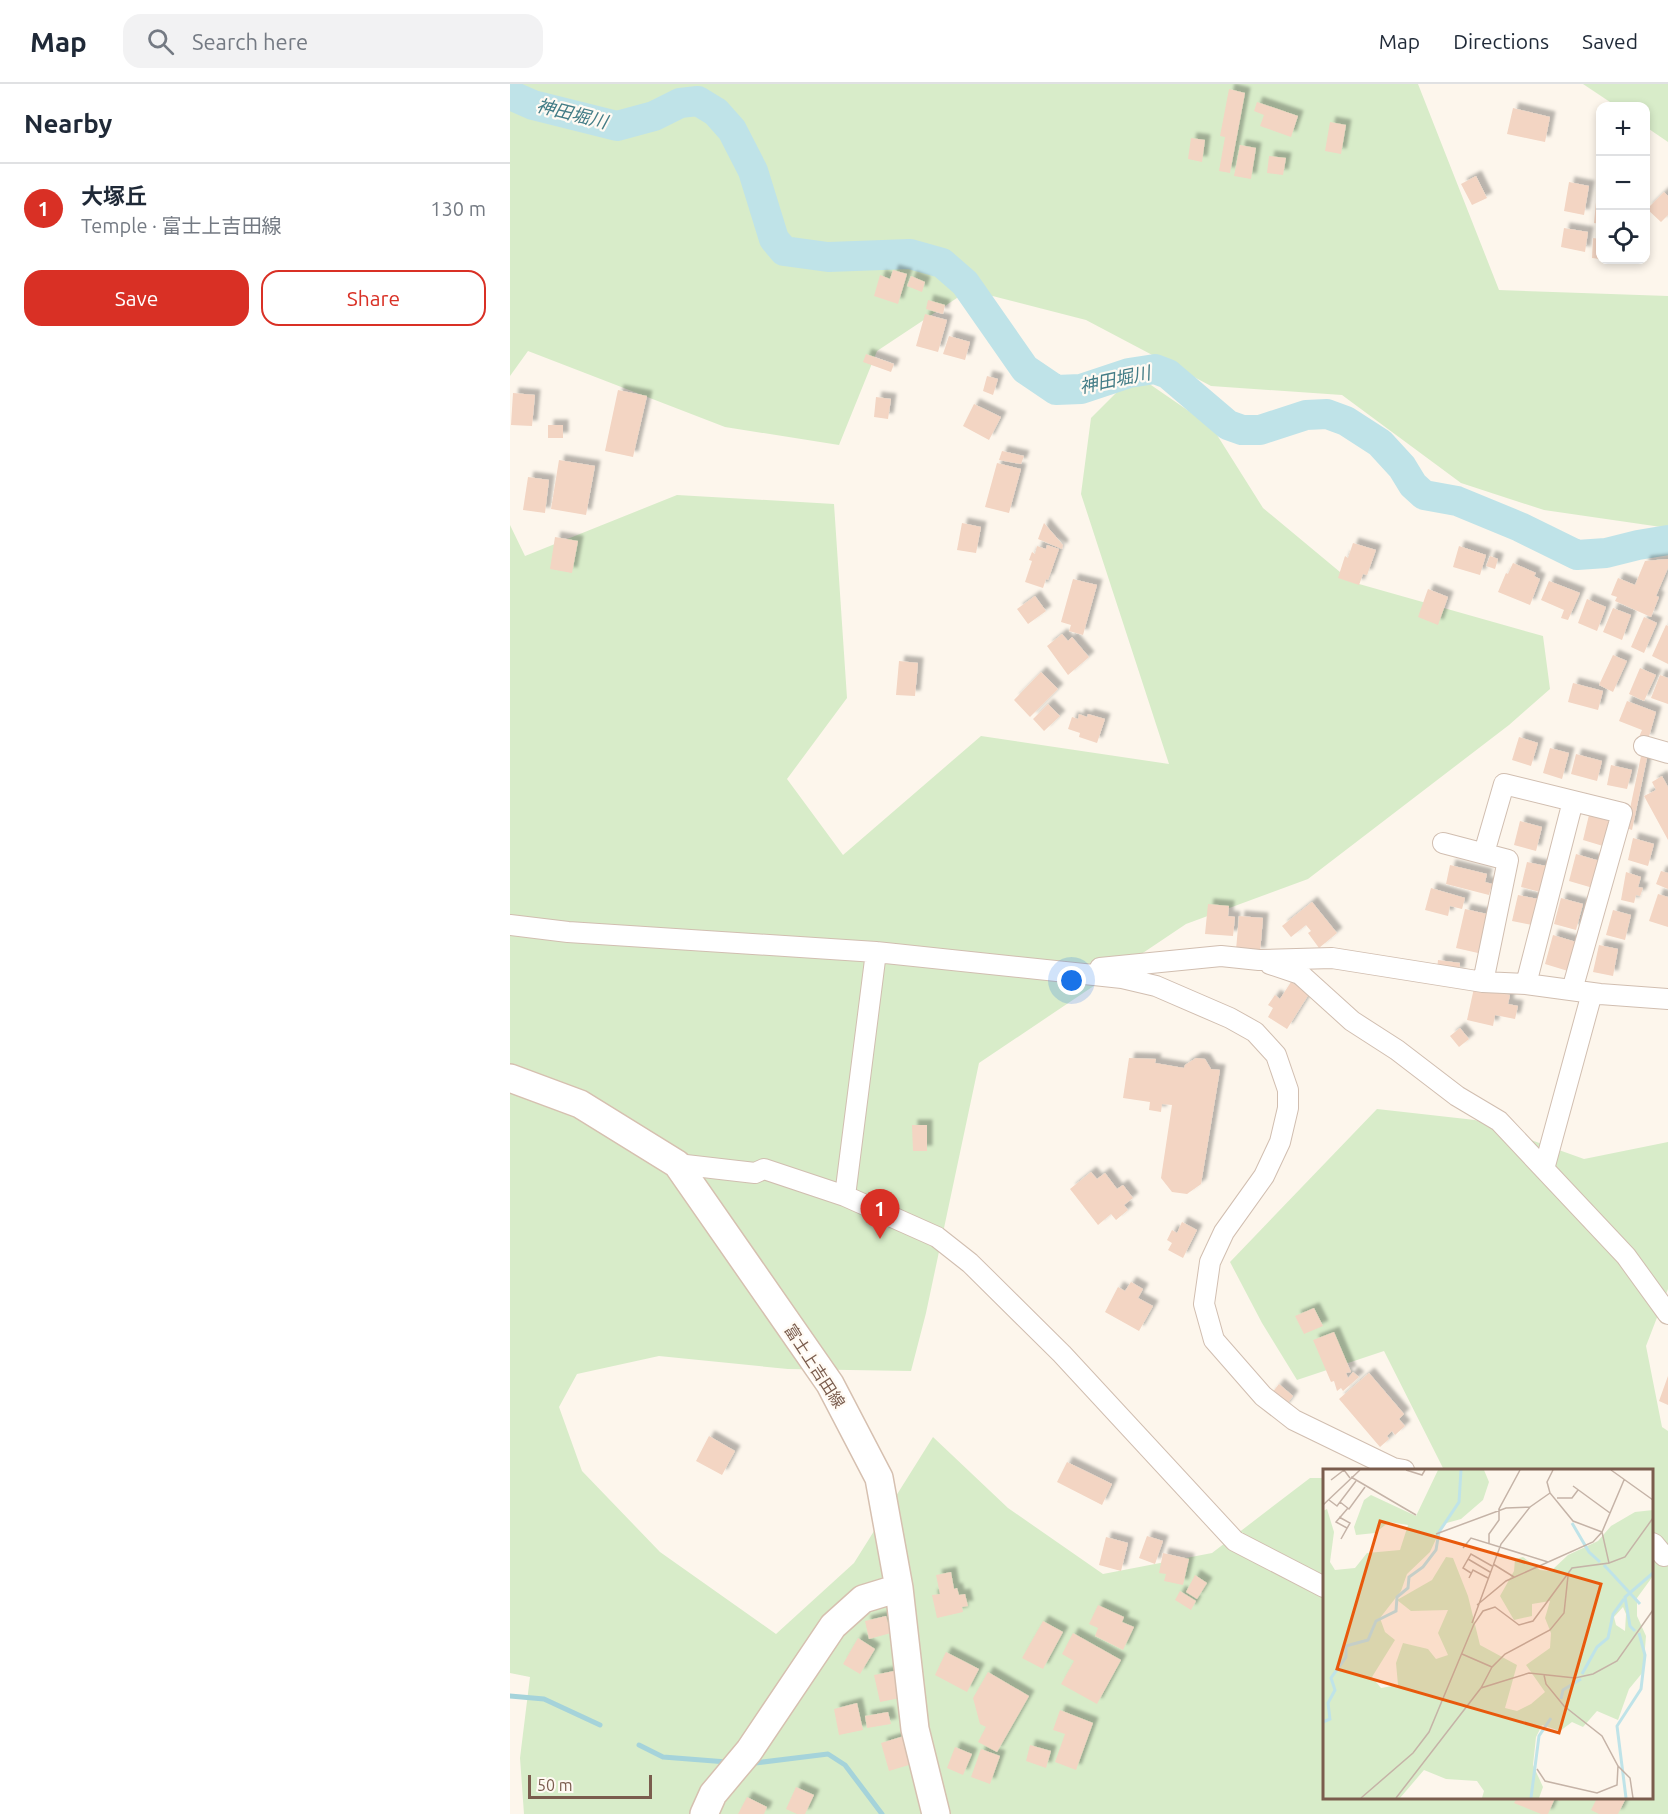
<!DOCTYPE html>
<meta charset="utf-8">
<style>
body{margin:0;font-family:Ubuntu,"Noto Sans JP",sans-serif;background:#f2f2f3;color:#1f2937}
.controls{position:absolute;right:18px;top:18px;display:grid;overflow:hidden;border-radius:12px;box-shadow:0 3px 9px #0003}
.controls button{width:54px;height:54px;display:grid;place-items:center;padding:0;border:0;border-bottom:2px solid #e0e1e3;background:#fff;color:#1f2937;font:30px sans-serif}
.scale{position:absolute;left:18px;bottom:15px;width:124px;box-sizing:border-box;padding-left:6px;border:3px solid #7a5c4d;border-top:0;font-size:16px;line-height:21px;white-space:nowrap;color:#7a5c4d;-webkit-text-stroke:4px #fffaf3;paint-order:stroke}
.you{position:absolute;left:562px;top:897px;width:21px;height:21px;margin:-15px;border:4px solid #fff;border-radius:50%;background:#1a73e8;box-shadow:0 0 0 9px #1a73e833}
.badge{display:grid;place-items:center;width:39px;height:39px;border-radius:50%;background:#d93025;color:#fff;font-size:20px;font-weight:700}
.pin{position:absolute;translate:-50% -50px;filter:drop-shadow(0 2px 3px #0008)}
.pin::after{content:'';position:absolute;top:32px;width:21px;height:18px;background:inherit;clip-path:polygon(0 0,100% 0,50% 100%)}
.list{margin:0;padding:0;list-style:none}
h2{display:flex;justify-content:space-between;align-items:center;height:78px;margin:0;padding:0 24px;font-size:26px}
h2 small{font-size:20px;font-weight:400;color:#747a83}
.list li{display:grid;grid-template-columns:39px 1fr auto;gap:18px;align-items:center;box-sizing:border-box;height:90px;padding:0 24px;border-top:2px solid #e0e1e3}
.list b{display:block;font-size:22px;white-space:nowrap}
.list p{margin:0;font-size:20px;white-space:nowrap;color:#747a83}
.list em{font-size:20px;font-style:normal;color:#747a83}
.actions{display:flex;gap:12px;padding:18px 24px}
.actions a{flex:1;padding:14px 0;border:2px solid #d93025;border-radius:18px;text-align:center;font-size:21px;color:#d93025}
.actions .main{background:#d93025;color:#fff}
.icon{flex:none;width:33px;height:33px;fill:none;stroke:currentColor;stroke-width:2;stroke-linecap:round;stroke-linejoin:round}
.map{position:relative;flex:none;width:1158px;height:1730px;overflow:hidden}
header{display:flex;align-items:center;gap:36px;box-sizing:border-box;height:84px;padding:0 30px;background:#fff;border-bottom:2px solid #e0e1e3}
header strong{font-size:28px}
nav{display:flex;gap:33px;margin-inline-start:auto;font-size:21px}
.search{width:420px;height:54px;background:#f2f2f3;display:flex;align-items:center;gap:15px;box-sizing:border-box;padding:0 21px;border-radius:18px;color:#747a83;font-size:22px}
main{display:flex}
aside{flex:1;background:#fff}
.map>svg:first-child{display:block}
</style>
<header>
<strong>Map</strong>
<div class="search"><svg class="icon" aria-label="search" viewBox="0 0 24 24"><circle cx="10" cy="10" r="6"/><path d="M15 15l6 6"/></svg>Search here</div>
<nav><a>Map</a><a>Directions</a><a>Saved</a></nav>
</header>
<main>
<aside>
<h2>Nearby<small></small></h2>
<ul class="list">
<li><span class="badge">1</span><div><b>大塚丘</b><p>Temple · 富士上吉田線</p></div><em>130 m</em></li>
</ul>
<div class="actions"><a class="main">Save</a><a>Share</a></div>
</aside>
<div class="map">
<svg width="1158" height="1730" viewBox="0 0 1158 1730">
<defs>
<filter id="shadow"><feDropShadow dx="5.5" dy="-5.5" stdDeviation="1.5" flood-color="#0004"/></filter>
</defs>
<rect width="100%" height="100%" fill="#fdf6ec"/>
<path fill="#d8ecc9" d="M 0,0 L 908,0 L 989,206 L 1158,212 L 1158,444 L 1034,426 L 951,399 L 832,311 L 701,302 L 576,236 L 459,206 L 367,267 L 329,361 L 215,343 L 18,267 L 0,292 Z
M 1073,0 L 1158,0 L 1158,58 L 1136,43 L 1136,22 L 1106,22 Z
M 625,290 L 702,343 L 753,424 L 842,498 L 1033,552 L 1040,605 L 999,641 L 798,795 L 676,840 L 469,979 L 416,1229 L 401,1287 L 278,1285 L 149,1272 L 67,1290 L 49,1323 L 72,1387 L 150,1468 L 266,1550 L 344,1479 L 423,1353 L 498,1424 L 593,1490 L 702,1469 L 800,1394 L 814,1394 L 814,1714 L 1142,1714 L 1142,1386 L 934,1386 L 874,1267 L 787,1296 L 752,1239 L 720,1178 L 867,1025 L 965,1036 L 1074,1075 L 1158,1058 L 1158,1205 L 1136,1262 L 1152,1343 L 1158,1347 L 1158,1730 L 14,1730 L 10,1674 L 20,1593 L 0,1589 L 0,441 L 15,472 L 167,411 L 324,420 L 337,614 L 277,695 L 333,771 L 471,652 L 659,680 L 571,410 L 581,334 Z"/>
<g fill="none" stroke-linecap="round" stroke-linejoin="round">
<path stroke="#a5d3da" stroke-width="5" d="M 0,1612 L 34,1615 L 90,1641
M 129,1661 L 153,1673 L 217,1678
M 245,1679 L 318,1670 L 335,1681 L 372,1730"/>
<path stroke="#bfe3e8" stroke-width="30" d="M 0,11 L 23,21 L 107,42 L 144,32 L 170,19 L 188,17 L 206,28 L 222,46 L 243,87 L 264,155 L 274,167 L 318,173 L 400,170 L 432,179 L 455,199 L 515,285 L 546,306 L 571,305 L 619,289 L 645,285 L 658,290 L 718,341 L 732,346 L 750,346 L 796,331 L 817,330 L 836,337 L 870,359 L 892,383 L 903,401 L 914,411 L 947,417 L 1010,443 L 1067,471 L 1096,469 L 1128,461 L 1158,456"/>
</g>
<path fill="#f3d5c3" filter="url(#shadow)" d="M 719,5 L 735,9 L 720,89 L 709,87 L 715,53 L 710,52 Z
M 747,18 L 788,32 L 781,53 L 750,42 L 754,31 L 744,27 Z
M 1003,24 L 1040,33 L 1035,58 L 997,50 Z
M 820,38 L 836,41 L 831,70 L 815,67 Z
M 681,54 L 695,56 L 692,78 L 678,75 Z
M 730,61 L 746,64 L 741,95 L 724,92 Z
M 759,72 L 776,74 L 773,91 L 757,89 Z
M 966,92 L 977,114 L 962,121 L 951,100 Z
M 1088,97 L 1090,97 L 1090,140 L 1084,139 Z
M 1059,98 L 1079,102 L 1074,131 L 1054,127 Z
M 1154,108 L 1158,112 L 1158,131 L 1151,138 L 1137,125 Z
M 1054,144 L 1078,148 L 1075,168 L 1051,163 Z
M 1083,154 L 1090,155 L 1090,175 L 1082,174 Z
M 383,186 L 397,190 L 388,220 L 364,212 L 370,191 L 380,195 Z
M 401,192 L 415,198 L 412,208 L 397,202 Z
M 418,216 L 435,221 L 433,230 L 416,225 Z
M 415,230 L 437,236 L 428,268 L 406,262 Z
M 439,252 L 460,258 L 455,276 L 433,270 Z
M 356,270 L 384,280 L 381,288 L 353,278 Z
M 477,292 L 488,295 L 483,311 L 473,307 Z
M 108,306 L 137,312 L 123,373 L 95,367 Z
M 3,309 L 25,311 L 22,342 L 1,341 Z
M 366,313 L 381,315 L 378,335 L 364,333 Z
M 464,320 L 491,333 L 479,356 L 453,342 Z
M 38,341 L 53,341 L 53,354 L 38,354 Z
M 492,367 L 514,372 L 511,380 L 489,376 Z
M 49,376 L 85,382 L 76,431 L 41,425 Z
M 487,379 L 511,385 L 499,429 L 475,423 Z
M 18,393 L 39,396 L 35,429 L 13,426 Z
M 452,439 L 471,443 L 466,469 L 447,466 Z
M 534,439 L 553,461 L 552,465 L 528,455 Z
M 45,453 L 68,457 L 62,489 L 40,485 Z
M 843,459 L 866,466 L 857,491 L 853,490 L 849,501 L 828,494 L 835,472 L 838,474 Z
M 537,461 L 549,465 L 538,496 L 536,495 L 533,504 L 515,498 L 522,477 L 519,476 L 522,468 L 525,470 L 527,462 L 536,465 Z
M 949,462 L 976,471 L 970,491 L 943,483 Z
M 980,472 L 988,475 L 985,485 L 976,482 Z
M 1158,475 L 1158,484 L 1146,512 L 1149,513 L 1141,533 L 1105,517 L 1107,513 L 1101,511 L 1108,494 L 1125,501 L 1135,477 Z
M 1003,479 L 1026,489 L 1024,492 L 1030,495 L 1020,521 L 988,508 L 996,489 L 998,490 Z
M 563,495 L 587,501 L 573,551 L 559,547 L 561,541 L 551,538 Z
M 1039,497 L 1070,509 L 1058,536 L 1051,534 L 1054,526 L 1031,516 Z
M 918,505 L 938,513 L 928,541 L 908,533 Z
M 525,512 L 536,527 L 518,540 L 507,525 Z
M 1077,515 L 1096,523 L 1087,547 L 1068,539 Z
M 1103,524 L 1121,531 L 1112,556 L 1093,548 Z
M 1134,533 L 1147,539 L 1134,569 L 1121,563 Z
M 1156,541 L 1158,542 L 1158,580 L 1142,572 Z
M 552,550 L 558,557 L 562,553 L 579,573 L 558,591 L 537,562 Z
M 1103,571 L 1117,577 L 1103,608 L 1089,601 Z
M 389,577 L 408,579 L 405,612 L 386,611 Z
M 1130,584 L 1146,591 L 1134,617 L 1119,610 Z
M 531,588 L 548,605 L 520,633 L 504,616 Z
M 1150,591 L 1158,594 L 1158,620 L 1141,614 Z
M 1063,599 L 1093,607 L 1088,626 L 1058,618 Z
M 1117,617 L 1146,628 L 1138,656 L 1129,653 L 1132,646 L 1109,637 Z
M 538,620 L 550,632 L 534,647 L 523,635 Z
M 569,630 L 577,633 L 578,630 L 595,635 L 587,659 L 569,653 L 570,649 L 558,645 L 562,633 L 568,635 Z
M 1009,653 L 1028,659 L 1021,682 L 1002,676 Z
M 1040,664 L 1059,669 L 1052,695 L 1033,689 Z
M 1066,670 L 1092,677 L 1087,697 L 1061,690 Z
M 1131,672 L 1137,674 L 1122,746 L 1116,744 Z
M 1101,681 L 1122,686 L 1117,705 L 1097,701 Z
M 1152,692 L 1158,703 L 1158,756 L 1134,712 L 1146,706 L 1142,698 Z
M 1079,731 L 1100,736 L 1093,762 L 1073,756 Z
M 1010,737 L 1032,743 L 1026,767 L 1004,761 Z
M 1123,754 L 1144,760 L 1138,782 L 1118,776 Z
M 1066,770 L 1090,777 L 1083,804 L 1059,797 Z
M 1017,778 L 1036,782 L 1030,808 L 1011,803 Z
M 940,781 L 977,790 L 975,798 L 982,800 L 979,811 L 936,800 Z
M 1151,787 L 1158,789 L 1158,805 L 1146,800 Z
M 1116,788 L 1131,793 L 1128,803 L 1133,804 L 1130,812 L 1126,811 L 1124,819 L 1111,816 Z
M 921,804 L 955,814 L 952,825 L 940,822 L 938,832 L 915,826 Z
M 1148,810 L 1158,813 L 1158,843 L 1139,837 Z
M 1008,811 L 1028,815 L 1022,841 L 1002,837 Z
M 1051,814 L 1073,820 L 1066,846 L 1044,840 Z
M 802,818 L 827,849 L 809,864 L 798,849 L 801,847 L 796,841 L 781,853 L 772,842 Z
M 698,820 L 719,822 L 718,832 L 725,833 L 723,852 L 695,850 Z
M 955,825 L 977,830 L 968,869 L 946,864 Z
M 1103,826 L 1121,831 L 1115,856 L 1096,851 Z
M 729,832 L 753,834 L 750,869 L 726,866 Z
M 1043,851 L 1066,858 L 1058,887 L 1035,880 Z
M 1089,861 L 1108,865 L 1103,892 L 1083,888 Z
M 928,876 L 950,879 L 949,889 L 927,886 Z
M 781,898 L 799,910 L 777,945 L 758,933 L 763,924 L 758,921 L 765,911 L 770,915 Z
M 964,904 L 1000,911 L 998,920 L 1008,922 L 1005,935 L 985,931 L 983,942 L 957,936 Z
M 950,944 L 959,955 L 949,963 L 940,952 Z
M 619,974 L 646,975 L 645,979 L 674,984 L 675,981 L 686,974 L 695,975 L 701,985 L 710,986 L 691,1100 L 677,1110 L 662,1108 L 651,1094 L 662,1021 L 652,1020 L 651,1028 L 639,1026 L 640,1018 L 613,1014 Z
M 402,1041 L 417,1041 L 417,1067 L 403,1067 Z
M 581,1088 L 587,1095 L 595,1089 L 607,1105 L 613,1101 L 623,1114 L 614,1121 L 618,1126 L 606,1136 L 601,1130 L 588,1141 L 560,1105 Z
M 672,1138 L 687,1146 L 673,1174 L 658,1166 L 662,1159 L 657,1156 L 662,1146 L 667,1149 Z
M 621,1198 L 633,1205 L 628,1214 L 643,1222 L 629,1247 L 595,1228 L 608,1203 L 615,1207 Z
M 804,1224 L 813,1242 L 794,1250 L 785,1232 Z
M 824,1248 L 841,1288 L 836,1289 L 838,1294 L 843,1288 L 849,1293 L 833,1307 L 831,1304 L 827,1307 L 824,1297 L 821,1298 L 803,1256 Z
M 859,1289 L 894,1330 L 889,1335 L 895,1342 L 885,1351 L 882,1347 L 877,1352 L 879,1355 L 870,1363 L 829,1315 Z
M 1158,1292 L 1158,1321 L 1149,1317 Z
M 769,1300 L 783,1312 L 773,1325 L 759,1313 Z
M 199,1352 L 225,1367 L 212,1391 L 186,1377 Z
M 557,1378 L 602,1400 L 592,1421 L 547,1398 Z
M 637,1452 L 653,1457 L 645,1480 L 629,1474 Z
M 596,1453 L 618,1459 L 611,1487 L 589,1481 Z
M 653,1469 L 679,1475 L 673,1501 L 654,1497 L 656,1490 L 649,1489 Z
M 441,1488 L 444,1505 L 447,1504 L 449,1511 L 455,1510 L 458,1522 L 452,1523 L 453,1528 L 427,1534 L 422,1511 L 430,1510 L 426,1491 Z
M 685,1491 L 697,1499 L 687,1515 L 676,1508 Z
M 670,1507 L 686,1517 L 681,1526 L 665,1516 Z
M 588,1521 L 614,1533 L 612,1538 L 624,1543 L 613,1566 L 585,1552 L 588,1544 L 579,1540 Z
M 376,1532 L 381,1549 L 359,1555 L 355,1537 Z
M 533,1537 L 553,1548 L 533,1585 L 512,1574 Z
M 563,1549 L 611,1576 L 587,1620 L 551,1600 L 564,1577 L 552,1570 Z
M 348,1554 L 365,1565 L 350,1590 L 333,1580 Z
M 436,1568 L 469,1585 L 457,1608 L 425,1591 Z
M 384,1587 L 390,1614 L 370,1618 L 364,1591 Z
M 478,1588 L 519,1612 L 487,1668 L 468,1658 L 476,1643 L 470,1640 L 463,1614 Z
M 347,1619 L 353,1646 L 329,1651 L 324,1625 Z
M 550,1626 L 583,1639 L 566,1686 L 545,1678 L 555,1650 L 543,1646 Z
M 378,1628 L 381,1640 L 357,1644 L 355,1632 Z
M 394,1652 L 402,1680 L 379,1687 L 371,1659 Z
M 520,1661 L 541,1667 L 536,1684 L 516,1677 Z
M 445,1663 L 462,1670 L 453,1691 L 437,1684 Z
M 471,1665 L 490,1672 L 480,1700 L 461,1693 Z
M 286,1703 L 304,1711 L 295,1730 L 287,1730 L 276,1725 Z
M 237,1713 L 257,1723 L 254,1730 L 228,1730 Z
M 1007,1714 L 1051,1714 L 1050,1717 L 1045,1714 L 1038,1730 L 1031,1730 L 1004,1719 Z
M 1087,1714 L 1109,1714 L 1115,1716 L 1108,1730 L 1089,1730 L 1081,1726 Z"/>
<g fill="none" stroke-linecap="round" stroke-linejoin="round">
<defs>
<path id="street" d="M 1134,662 L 1158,669
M 933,759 L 998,776 L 973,898
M 974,769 L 994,700 L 1112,729 L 1062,906
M 0,841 L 58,848 L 366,868 L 612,894 L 646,902 L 720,934 L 745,948 L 766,971 L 778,1006 L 778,1024 L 770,1058 L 754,1092 L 714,1148 L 700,1178 L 694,1220 L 704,1256 L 753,1312 L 784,1336 L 883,1384 L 894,1386
M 366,868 L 335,1112 L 427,1153 L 460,1179 L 552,1270 L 725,1457 L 814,1503
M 760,880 L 790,890 L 842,937 L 887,966 L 947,1012 L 989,1037 L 1116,1172 L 1158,1230
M 590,884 L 711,872 L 749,876 L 822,874 L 973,898 L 1016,900 L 1090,910 L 1158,915
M 1016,900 L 1063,717
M 167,1080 L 245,1089 L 254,1085 L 335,1112
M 1034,1085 L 1082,909
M 1142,1459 L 1144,1460 L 1154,1472"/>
<path id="secondary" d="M 0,994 L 70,1020 L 167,1080 L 320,1300 L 369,1394 L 389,1504 L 405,1645 L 426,1730
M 194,1730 L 203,1710 L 239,1667 L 323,1542 L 353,1515 L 389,1504"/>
</defs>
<use href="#street" stroke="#d1beb0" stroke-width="22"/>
<use href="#secondary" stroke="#d6c0b0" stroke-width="30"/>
<use href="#street" stroke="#fff" stroke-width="20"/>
<use href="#secondary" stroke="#fff" stroke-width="27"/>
</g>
<g text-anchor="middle" stroke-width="4.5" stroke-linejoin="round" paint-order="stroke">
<g font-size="16" fill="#7a5c4d" stroke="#fffaf3">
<text transform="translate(305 1282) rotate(57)" y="6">富士上吉田線</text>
</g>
<g font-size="18" font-style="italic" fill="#437c86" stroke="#fffaf3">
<text transform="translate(62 30) rotate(14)" y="6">神田堀川</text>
<text transform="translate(605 296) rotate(-12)" y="6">神田堀川</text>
</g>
</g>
<g transform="translate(813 1385)">
<rect width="330" height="330" fill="#fdf6ec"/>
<path d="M 115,1 L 161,1 L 166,13 L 160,31 L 138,50 L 120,55 L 107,83 L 84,105 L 78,122 L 57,149 L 62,163 L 72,171 L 49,208 L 58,219 L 75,216 L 73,194 L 80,174 L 105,180 L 113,190 L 125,186 L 115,164 L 125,141 L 88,142 L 74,131 L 109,111 L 123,88 L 130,89 L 145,127 L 157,176 L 194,196 L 182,239 L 194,242 L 208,235 L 222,223 L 203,196 L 227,179 L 228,164 L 222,149 L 227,132 L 209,135 L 209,147 L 191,151 L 177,127 L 191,102 L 192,90 L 200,88 L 217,101 L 228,102 L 245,86 L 275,72 L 288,57 L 312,43 L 330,41 L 330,107 L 314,129 L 314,147 L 323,167 L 320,203 L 306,220 L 295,251 L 274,242 L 260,258 L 249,253 L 237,262 L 219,256 L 213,268 L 210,296 L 220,318 L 216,329 L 159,329 L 161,322 L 154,312 L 123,310 L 101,301 L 77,329 L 0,329 L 0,42 L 4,40 L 11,63 L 7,93 L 12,101 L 32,99 L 44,84 L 77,81 L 85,56 L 66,53 L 52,64 L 33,66 L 31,58 L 41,31 L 48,26 L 93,47 ZM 300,138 L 303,145 L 302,162 L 293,156 L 291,148 Z" fill="#d8ecc9" fill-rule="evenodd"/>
<path fill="none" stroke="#bfe3e8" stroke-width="3" d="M 249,54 L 266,83 L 277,93M 281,96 L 317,135M 312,162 L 307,157 L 302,128 L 330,104M 259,205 L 274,178 L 285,169 L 290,145 L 301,130M 238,230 L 240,221 L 258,210M 0,253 L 7,250 L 5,234 L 12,221 L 8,209 L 23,188 L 23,177 L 45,171 L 53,152 L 73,142 L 74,128 L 85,119 L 86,108 L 100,98 L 113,81 L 116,63 L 136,33 L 138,1M 208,329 L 216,267 L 228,249M 303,329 L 294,257 L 318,220 L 322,186 L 316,164"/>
<path fill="none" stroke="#c5b3a7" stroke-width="1.5" d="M 83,1 L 99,6 L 102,1M 230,1 L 224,13 L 227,24 L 250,52 L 279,63M 288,1 L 330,31M 28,8 L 93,46M 8,11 L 21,1 L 27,9M 250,17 L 287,44M 234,29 L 249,29 L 255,21M 6,31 L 14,37 L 33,12M 17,33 L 26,40 L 42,18M 0,36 L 37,1M 16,48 L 27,54 L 18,70M 24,59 L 13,53 L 25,39M 113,65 L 183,39 L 207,38M 166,75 L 166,65 L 176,51 L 176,40 L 197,1M 140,79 L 148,69 L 225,93M 145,90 L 167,103M 286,94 L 302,88 L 330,49M 170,95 L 191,108M 148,104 L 140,99 L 148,85 L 169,97M 146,109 L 150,101 L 165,109M 154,136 L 183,112 L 270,73 L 279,63 L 301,11M 149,154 L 178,75 L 207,38 L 227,24M 139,185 L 169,198 L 182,185 L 227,161 L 241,144 L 245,107M 221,206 L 223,215 L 241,237 L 279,267 L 295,297 L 307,309 L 310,329M 158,219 L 169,198M 214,300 L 222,312 L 274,324 L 294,316 L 295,297M 38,329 L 90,284 L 106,263 L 151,155 L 160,142 L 172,138 L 196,156 L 210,152 L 249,99 L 286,94 L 279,63M 73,329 L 158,219 L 206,204 L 252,209 L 270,205 L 294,192 L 330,141"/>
<path fill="#e8590c" fill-opacity="0.15" stroke="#e8590c" stroke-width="3" d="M 57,52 L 278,115 L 236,264 L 14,200 Z"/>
<rect width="330" height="330" fill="none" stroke="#7a5c4d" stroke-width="3"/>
</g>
</svg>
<div class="controls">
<button>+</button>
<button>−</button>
<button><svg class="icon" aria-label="locate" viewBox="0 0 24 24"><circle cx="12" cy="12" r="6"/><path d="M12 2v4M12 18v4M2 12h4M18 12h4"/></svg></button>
</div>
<div class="scale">50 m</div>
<div class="you"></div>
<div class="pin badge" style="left:370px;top:1155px">1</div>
</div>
</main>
